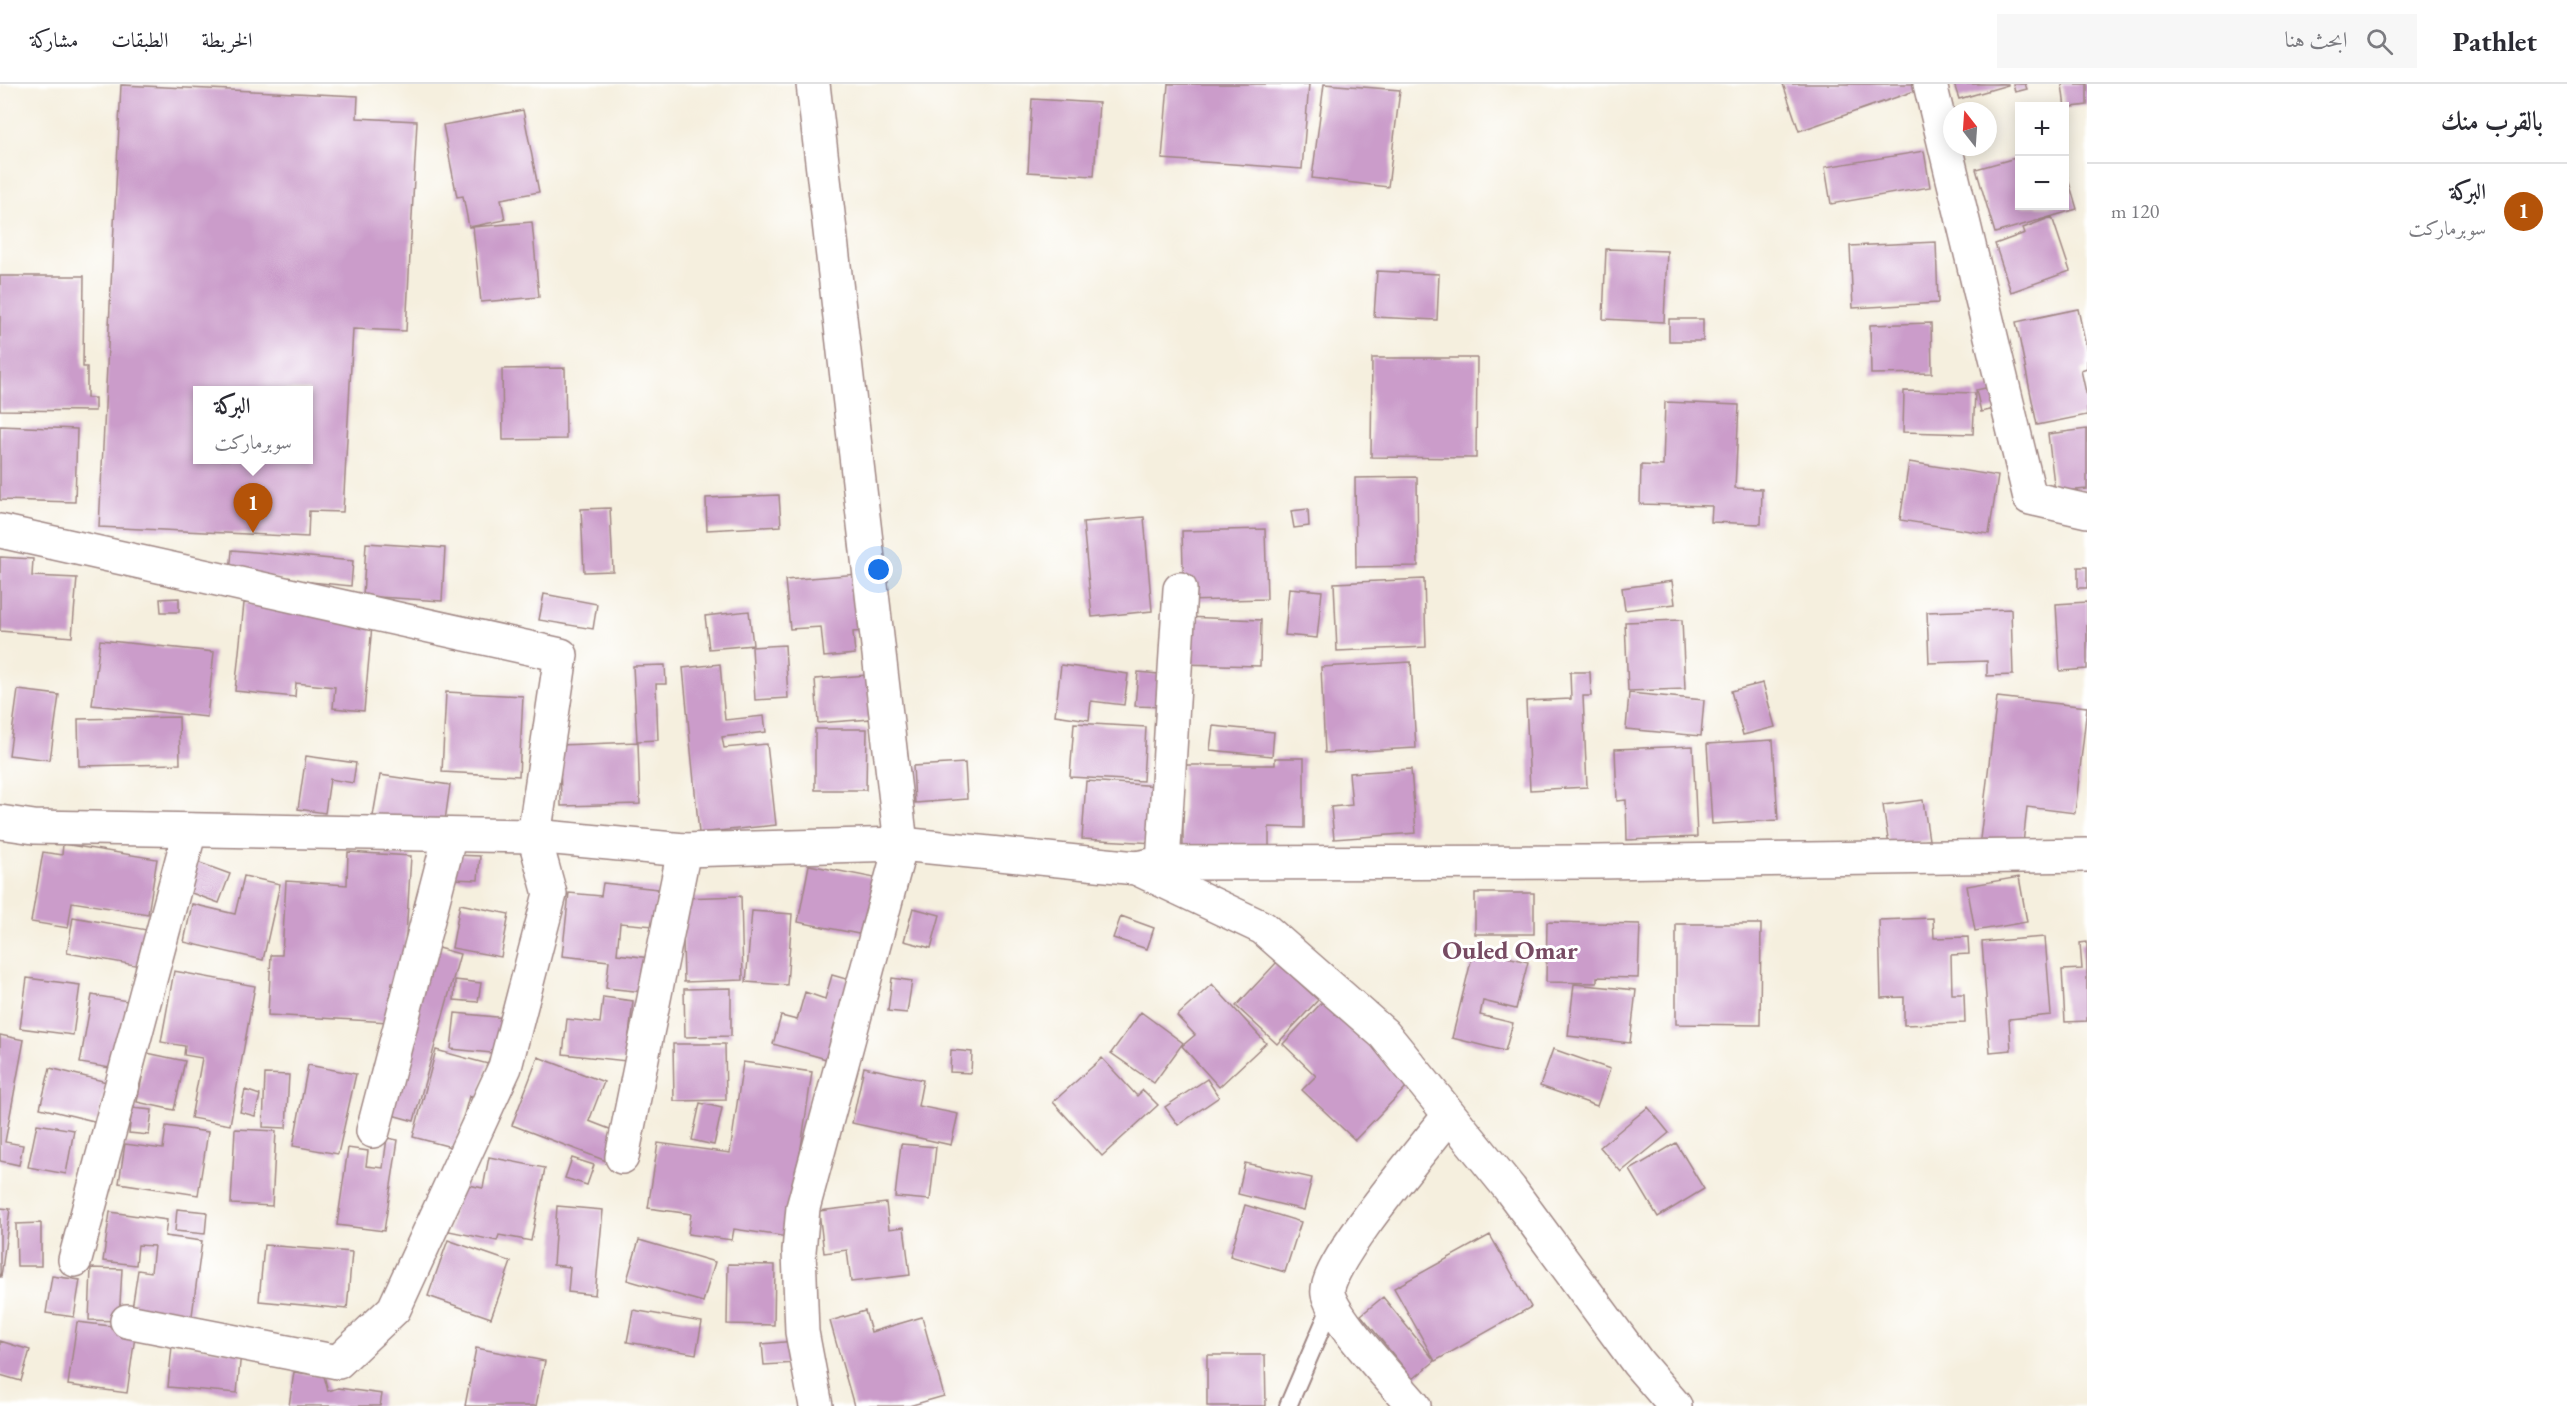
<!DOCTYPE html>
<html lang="ar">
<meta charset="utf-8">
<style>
body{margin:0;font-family:"EB Garamond",Amiri,serif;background:#f7f7f7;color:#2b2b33;direction:rtl}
.controls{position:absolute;right:18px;top:18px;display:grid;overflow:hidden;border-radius:0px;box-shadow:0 3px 15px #0003}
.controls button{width:54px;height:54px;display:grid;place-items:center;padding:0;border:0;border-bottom:2px solid #e1e1e2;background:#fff;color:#2b2b33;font:30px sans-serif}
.compass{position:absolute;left:1943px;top:18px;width:54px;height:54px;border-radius:50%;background:#fff;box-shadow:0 3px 15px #0003;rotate:343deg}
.you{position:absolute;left:879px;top:486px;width:21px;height:21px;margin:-15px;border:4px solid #fff;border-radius:50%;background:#1a73e8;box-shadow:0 0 0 9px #1a73e833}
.badge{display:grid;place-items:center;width:39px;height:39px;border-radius:50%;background:#b45309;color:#fff;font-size:20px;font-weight:700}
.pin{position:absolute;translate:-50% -50px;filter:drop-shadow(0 2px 3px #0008)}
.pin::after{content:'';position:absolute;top:32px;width:21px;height:18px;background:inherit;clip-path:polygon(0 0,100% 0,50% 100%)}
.popup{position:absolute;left:193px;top:302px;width:120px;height:78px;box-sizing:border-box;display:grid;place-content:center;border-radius:0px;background:#fff;filter:drop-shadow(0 2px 4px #0005);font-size:20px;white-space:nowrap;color:#7c7c81}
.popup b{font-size:22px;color:#2b2b33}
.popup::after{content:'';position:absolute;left:50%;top:100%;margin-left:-12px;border:12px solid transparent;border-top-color:#fff}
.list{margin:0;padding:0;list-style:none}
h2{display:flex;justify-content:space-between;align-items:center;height:78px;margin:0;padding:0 24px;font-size:26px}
h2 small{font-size:20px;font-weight:400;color:#7c7c81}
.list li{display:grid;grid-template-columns:39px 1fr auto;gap:18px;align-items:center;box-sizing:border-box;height:96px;padding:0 24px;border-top:2px solid #e1e1e2}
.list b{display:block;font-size:22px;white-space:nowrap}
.list p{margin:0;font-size:20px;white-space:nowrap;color:#7c7c81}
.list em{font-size:20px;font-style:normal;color:#7c7c81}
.icon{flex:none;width:33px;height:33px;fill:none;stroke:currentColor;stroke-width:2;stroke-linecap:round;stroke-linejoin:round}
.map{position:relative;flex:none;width:2087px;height:1322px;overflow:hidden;direction:ltr}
header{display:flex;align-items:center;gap:36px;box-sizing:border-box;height:84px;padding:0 30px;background:#fff;border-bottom:2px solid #e1e1e2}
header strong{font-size:28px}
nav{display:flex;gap:33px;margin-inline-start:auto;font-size:21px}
.search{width:420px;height:54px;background:#f7f7f7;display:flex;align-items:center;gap:15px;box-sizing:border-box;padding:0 21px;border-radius:0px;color:#7c7c81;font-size:22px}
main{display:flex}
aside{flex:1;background:#fff}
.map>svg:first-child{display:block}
</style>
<header>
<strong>Pathlet</strong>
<div class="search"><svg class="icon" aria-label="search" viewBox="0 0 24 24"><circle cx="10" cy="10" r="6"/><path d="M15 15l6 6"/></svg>ابحث هنا</div>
<nav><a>الخريطة</a><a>الطبقات</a><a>مشاركة</a></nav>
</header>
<main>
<aside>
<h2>بالقرب منك<small></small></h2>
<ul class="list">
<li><span class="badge">1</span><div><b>البركة</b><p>سوبرماركت</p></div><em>120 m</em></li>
</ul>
</aside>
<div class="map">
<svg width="2087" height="1322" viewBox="0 0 2087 1322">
<rect width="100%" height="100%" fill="#fff"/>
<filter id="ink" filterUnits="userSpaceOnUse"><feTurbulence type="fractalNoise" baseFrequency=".0167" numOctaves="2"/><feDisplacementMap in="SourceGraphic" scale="12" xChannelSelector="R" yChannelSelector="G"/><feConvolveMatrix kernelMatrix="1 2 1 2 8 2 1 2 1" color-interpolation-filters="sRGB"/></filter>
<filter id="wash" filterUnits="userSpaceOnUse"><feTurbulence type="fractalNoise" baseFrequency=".008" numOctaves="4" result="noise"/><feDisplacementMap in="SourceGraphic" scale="24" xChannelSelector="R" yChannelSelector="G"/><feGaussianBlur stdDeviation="1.35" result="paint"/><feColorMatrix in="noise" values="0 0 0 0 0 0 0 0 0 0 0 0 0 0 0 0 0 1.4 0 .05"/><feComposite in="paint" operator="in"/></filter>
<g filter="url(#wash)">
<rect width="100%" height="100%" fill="#f5efde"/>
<g id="blocks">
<path fill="#cb9cca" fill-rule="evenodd" d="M 1168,0 L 1309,0 L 1302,85 L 1162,75 Z
M 1324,0 L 1400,6 L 1388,103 L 1312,94 Z
M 1783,0 L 1925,0 L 1926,3 L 1799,47 Z
M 1954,0 L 2008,0 L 2008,1 L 1959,15 Z
M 2013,0 L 2025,0 L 2027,5 L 2015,8 Z
M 2062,0 L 2087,0 L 2087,21 L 2065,24 Z
M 121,1 L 358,12 L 357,34 L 417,37 L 406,247 L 353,245 L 343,428 L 309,427 L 308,453 L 99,443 ZM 198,306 L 309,306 L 309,375 L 198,376 Z
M 1032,15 L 1099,19 L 1094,92 L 1028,88 Z
M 523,26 L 539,108 L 501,115 L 505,136 L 469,143 L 463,112 L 457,113 L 443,41 Z
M 1924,67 L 1930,103 L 1831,120 L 1825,83 Z
M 2019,73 L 2019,122 L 2064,122 L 2065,85 L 2077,125 L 1995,149 L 1976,85 Z
M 2052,133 L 2070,187 L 2011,208 L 1995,160 L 2025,149 L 2023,144 Z
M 532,138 L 539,213 L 481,218 L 473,143 Z
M 1936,158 L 1938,219 L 1853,224 L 1850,162 Z
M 1606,165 L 1667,167 L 1664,238 L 1603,235 Z
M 1377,187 L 1439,190 L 1437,236 L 1374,233 Z
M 0,192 L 84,192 L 83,283 L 87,283 L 87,314 L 95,314 L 95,327 L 0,326 Z
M 2078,225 L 2087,267 L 2087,284 L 2081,286 L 2087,313 L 2087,331 L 2037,341 L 2016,238 Z
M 1669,235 L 1703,235 L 1703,257 L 1669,257 Z
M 1931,239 L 1932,289 L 1871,290 L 1870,241 Z
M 1372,274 L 1477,274 L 1476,374 L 1371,373 Z
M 565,284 L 566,355 L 503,356 L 502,285 Z
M 1995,302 L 1999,324 L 1981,328 L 1976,306 Z
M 1904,307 L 1975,309 L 1973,350 L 1903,348 Z
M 1665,318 L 1739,321 L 1735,404 L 1762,405 L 1761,440 L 1711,438 L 1712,422 L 1640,420 L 1641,381 L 1663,382 Z
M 0,342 L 77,345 L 75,418 L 0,416 Z
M 2087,345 L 2087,405 L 2055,408 L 2048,350 Z
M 1909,378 L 1998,392 L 1989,450 L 1900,436 Z
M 1417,393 L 1418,482 L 1356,483 L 1355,394 Z
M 779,411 L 781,442 L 707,446 L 706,414 Z
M 610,424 L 613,487 L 584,488 L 581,425 Z
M 1308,425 L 1309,442 L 1294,444 L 1291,427 Z
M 1144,433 L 1152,527 L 1092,533 L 1083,438 Z
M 1265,445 L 1267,515 L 1184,517 L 1182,447 Z
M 366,459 L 445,464 L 442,517 L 363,512 Z
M 232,466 L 353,477 L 351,502 L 230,490 Z
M 0,473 L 33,475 L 32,492 L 77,494 L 72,553 L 0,547 Z
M 2078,483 L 2087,483 L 2087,504 L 2078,504 Z
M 859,490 L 864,547 L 853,548 L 855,570 L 824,573 L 821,543 L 790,545 L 785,496 Z
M 1424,495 L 1426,563 L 1337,567 L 1334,499 Z
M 1672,497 L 1675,520 L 1625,526 L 1622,504 Z
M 1289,504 L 1322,507 L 1317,554 L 1285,551 Z
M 544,510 L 597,520 L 593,545 L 539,536 Z
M 179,514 L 179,528 L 161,528 L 160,515 Z
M 2087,518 L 2087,585 L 2060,587 L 2056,520 Z
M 244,519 L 373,531 L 364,627 L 333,624 L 335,603 L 296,599 L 295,613 L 235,607 Z
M 2011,525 L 2013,591 L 1987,592 L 1987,577 L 1929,579 L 1927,528 Z
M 749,527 L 753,561 L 709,565 L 705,532 Z
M 1184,533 L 1261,536 L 1260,582 L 1182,580 Z
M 1682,536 L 1685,605 L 1628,607 L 1625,538 Z
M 100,556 L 214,568 L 207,633 L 92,621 Z
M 785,561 L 788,614 L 755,616 L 752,563 Z
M 1411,578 L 1416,664 L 1325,669 L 1321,583 Z
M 720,580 L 725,636 L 764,632 L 766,648 L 722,653 L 724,664 L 767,660 L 776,741 L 699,749 L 683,584 Z
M 665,581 L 666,600 L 656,600 L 658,656 L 637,657 L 633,582 Z
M 1061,581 L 1128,590 L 1124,621 L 1091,617 L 1089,636 L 1055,631 Z
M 1138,588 L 1168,591 L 1165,623 L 1135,622 Z
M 1570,588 L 1590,588 L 1591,612 L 1583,612 L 1587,703 L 1530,706 L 1526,617 L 1571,615 Z
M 868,591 L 871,635 L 818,639 L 815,595 Z
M 1763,599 L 1775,643 L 1743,651 L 1731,607 Z
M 18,606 L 59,611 L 50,676 L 9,671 Z
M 446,608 L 523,612 L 519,692 L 442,688 Z
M 1629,609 L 1704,616 L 1701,652 L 1626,645 Z
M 1997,613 L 2087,623 L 2075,729 L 2027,723 L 2023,760 L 1980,755 Z
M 179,633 L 180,680 L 79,682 L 78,635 Z
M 1074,639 L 1146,643 L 1143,697 L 1070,693 Z
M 1213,642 L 1274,648 L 1272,672 L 1210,666 Z
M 815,645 L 867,645 L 866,706 L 815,706 Z
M 1773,656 L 1778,736 L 1712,740 L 1707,660 Z
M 638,658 L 640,720 L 561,722 L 560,661 Z
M 1693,662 L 1697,753 L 1627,756 L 1626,716 L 1617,717 L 1615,665 Z
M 306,672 L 356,679 L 353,699 L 330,695 L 325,729 L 298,725 Z
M 1275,674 L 1304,674 L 1304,744 L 1269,743 L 1269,763 L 1183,763 L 1183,681 L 1275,681 Z
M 965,679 L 967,715 L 915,719 L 913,682 Z
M 1411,685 L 1416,749 L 1334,755 L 1331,723 L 1352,721 L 1349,689 Z
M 380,691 L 450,701 L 444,744 L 373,732 Z
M 1086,697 L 1159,702 L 1156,759 L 1082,755 Z
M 1923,716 L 1929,756 L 1889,762 L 1883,721 Z
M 63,760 L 157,775 L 148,830 L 72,818 L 68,844 L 31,838 L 43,768 L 62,771 Z
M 348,768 L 411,772 L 403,899 L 392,898 L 389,938 L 268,931 L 271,871 L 282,871 L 286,797 L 347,801 Z
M 455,771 L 480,772 L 478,796 L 453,795 Z
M 197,778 L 230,790 L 219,819 L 186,807 Z
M 809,781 L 880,795 L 869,852 L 798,838 Z
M 244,792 L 280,800 L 263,876 L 184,858 L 192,820 L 235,830 Z
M 2019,793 L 2027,838 L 1975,847 L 1967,802 Z
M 603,799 L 658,805 L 654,842 L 620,839 L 617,870 L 658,875 L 654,909 L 606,904 L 609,877 L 562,872 L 569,809 L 601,812 Z
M 1475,809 L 1534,809 L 1534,850 L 1475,850 Z
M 741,812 L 743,896 L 684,898 L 682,814 Z
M 460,820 L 509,830 L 501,873 L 452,864 Z
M 913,824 L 940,831 L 931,864 L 904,857 Z
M 752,827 L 792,830 L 787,901 L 746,898 Z
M 1121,832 L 1154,844 L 1147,865 L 1113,854 Z
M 73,833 L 147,846 L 140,882 L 67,869 Z
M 1933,834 L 1934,854 L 1968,853 L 1969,870 L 1951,871 L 1952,910 L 1964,910 L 1965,939 L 1904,941 L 1904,913 L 1881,914 L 1879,836 Z
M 1547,838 L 1640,840 L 1638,894 L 1597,893 L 1597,899 L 1546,898 Z
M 1676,840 L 1761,840 L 1760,941 L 1676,940 Z
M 2045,853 L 2051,931 L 2009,935 L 2011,966 L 1990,968 L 1982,858 Z
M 2087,858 L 2087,937 L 2065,938 L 2062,886 L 2082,885 L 2080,859 Z
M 427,861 L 460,870 L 414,1037 L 381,1028 Z
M 1474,865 L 1528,878 L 1516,925 L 1483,917 L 1480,931 L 1513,939 L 1505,967 L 1452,954 Z
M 1277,878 L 1318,916 L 1277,960 L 1236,922 Z
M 174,887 L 255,902 L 230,1041 L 191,1034 L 202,974 L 184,971 L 185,962 L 161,958 Z
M 832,891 L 860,899 L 837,978 L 773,960 L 781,932 L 797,936 L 805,908 L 825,915 Z
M 27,894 L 80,901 L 73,951 L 20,944 Z
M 892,894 L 912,897 L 907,929 L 888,927 Z
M 455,896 L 481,899 L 478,918 L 454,916 Z
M 1212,900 L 1266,959 L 1219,1003 L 1182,962 L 1195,951 L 1177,932 Z
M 1574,900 L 1636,906 L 1630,959 L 1568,952 Z
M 731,904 L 731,952 L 685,953 L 684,905 Z
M 92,911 L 128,917 L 116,985 L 80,979 Z
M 603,913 L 633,917 L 626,977 L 563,970 L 567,935 L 600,939 Z
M 1326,914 L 1412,997 L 1355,1056 L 1302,1006 L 1316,992 L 1283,960 Z
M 1141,928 L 1183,959 L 1154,999 L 1111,969 Z
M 455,929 L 506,934 L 502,970 L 451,965 Z
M 0,951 L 24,956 L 5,1058 L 23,1061 L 19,1081 L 0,1077 Z
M 673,960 L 725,960 L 726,1016 L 674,1017 Z
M 1553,965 L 1610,985 L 1597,1022 L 1540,1002 Z
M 436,966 L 488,980 L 479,1016 L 469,1012 L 455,1064 L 413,1053 Z
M 951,966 L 972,968 L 971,989 L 950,988 Z
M 147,969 L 185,977 L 174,1026 L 137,1018 Z
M 538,973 L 604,998 L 589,1037 L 620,1049 L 609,1078 L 512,1041 Z
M 1102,974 L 1137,1012 L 1143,1006 L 1158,1021 L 1102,1072 L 1053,1018 Z
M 743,978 L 812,988 L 788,1153 L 734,1145 L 732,1156 L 688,1150 L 691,1130 L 648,1124 L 658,1059 L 730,1069 Z
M 308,981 L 356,990 L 338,1070 L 293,1062 Z
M 864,983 L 923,996 L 918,1022 L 958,1030 L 951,1061 L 852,1039 Z
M 50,984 L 107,998 L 98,1038 L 40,1024 Z
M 265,990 L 289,991 L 286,1044 L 263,1043 Z
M 1207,995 L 1219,1013 L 1178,1041 L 1165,1023 Z
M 245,1006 L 260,1011 L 255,1032 L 240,1028 Z
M 700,1019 L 722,1024 L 714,1061 L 692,1056 Z
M 1648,1023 L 1669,1049 L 1621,1088 L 1600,1063 Z
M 132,1024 L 152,1026 L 149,1051 L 129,1049 Z
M 37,1040 L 74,1046 L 66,1090 L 28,1083 Z
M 166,1042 L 208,1048 L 198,1111 L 119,1099 L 125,1060 L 163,1065 Z
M 235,1045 L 276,1047 L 272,1122 L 231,1120 Z
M 387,1054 L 398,1056 L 384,1147 L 337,1141 L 348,1064 L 368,1067 L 366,1082 L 383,1084 Z
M 1676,1059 L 1704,1105 L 1658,1133 L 1630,1086 Z
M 901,1060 L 936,1063 L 930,1116 L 895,1113 Z
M 489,1073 L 545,1084 L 531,1157 L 499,1151 L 497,1157 L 449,1147 L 459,1099 L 483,1104 Z
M 572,1074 L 594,1081 L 587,1101 L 565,1094 Z
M 1245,1079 L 1312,1094 L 1304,1126 L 1238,1110 Z
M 886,1119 L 889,1145 L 904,1143 L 910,1191 L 851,1198 L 847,1166 L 824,1169 L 819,1127 Z
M 1245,1121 L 1301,1138 L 1285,1188 L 1230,1172 Z
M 557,1122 L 603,1126 L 595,1211 L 568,1208 L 570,1183 L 553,1181 Z
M 0,1124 L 10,1125 L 1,1193 L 0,1193 Z
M 177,1125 L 207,1128 L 205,1150 L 175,1147 Z
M 110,1128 L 167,1136 L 165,1152 L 202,1157 L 191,1239 L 131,1231 L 138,1186 L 151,1188 L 154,1162 L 138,1161 L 136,1181 L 103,1177 Z
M 41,1139 L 41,1182 L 17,1182 L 16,1140 Z
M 1490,1151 L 1531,1223 L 1435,1277 L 1413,1295 L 1361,1231 L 1383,1213 L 1435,1277 L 1394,1204 Z
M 448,1156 L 511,1178 L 491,1234 L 428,1212 Z
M 639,1156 L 715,1178 L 703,1218 L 627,1196 Z
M 264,1161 L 352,1168 L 347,1225 L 259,1217 Z
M 728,1180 L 775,1181 L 774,1241 L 727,1240 Z
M 91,1184 L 122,1185 L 119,1237 L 89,1236 Z
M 52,1192 L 80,1196 L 74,1233 L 46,1229 Z
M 633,1226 L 702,1238 L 696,1270 L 627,1258 Z
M 865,1227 L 871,1248 L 922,1233 L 944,1312 L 909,1322 L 854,1322 L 830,1237 Z
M 77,1238 L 136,1245 L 127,1309 L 68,1301 Z
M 0,1257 L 30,1266 L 21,1297 L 0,1291 Z
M 795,1257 L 796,1279 L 764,1281 L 762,1260 Z
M 172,1262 L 241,1268 L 237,1309 L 168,1303 Z
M 476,1264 L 545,1277 L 536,1322 L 465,1322 Z
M 1207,1271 L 1265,1271 L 1266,1322 L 1207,1322 Z
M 294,1288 L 324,1292 L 328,1307 L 338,1304 L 382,1310 L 380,1322 L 289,1322 Z"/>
</g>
</g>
<g filter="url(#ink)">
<use href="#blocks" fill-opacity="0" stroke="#a08784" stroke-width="1.5"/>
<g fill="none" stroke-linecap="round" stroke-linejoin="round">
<defs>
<path id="service" d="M 1288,1322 L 1331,1222"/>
<path id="minor" d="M 813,0 L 901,760 L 803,1124 L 799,1167 L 802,1248 L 816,1322
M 1930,0 L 2030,414 L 2087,427
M 0,447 L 561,571 L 534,752 L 550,810 L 505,983 L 394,1225 L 338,1278 L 127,1237
M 1163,779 L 1180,505
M 1136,784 L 1163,779 L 1596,778 L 2087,771
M 373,1047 L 450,751
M 622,1073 L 684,766
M 75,1176 L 190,746
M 1414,1322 C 1393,1297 1335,1237 1328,1210 C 1321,1184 1428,1059 1448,1033"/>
<path id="secondary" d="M 0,738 L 34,743 L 534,752 L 684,766 L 901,760 L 1136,784 L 1263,844 L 1384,950 L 1510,1105 L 1638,1279 L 1675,1322"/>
</defs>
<use href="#service" stroke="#a08784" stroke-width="20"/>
<use href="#minor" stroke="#a08784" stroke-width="36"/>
<use href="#secondary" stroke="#a08784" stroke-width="36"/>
<use href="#service" stroke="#fff" stroke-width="16"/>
<use href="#minor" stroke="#fff" stroke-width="33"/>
<use href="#secondary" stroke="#fff" stroke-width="33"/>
</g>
</g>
<g text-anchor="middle" stroke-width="6" stroke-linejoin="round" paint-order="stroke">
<g font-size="26" font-weight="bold" fill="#774b63" stroke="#fff">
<text x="1510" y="875">Ouled Omar</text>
</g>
</g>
</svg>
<div class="controls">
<button>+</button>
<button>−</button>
</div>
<svg class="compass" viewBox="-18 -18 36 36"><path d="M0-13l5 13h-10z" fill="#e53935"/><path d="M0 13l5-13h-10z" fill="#7c7c81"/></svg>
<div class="you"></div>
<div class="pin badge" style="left:253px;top:449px">1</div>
<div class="popup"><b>البركة</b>سوبرماركت</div>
</div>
</main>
